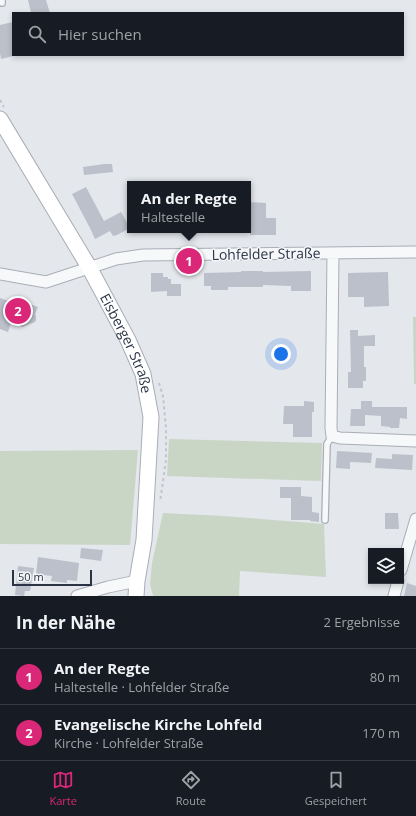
<!DOCTYPE html>
<html lang="de">
<meta charset="utf-8">
<style>
body{margin:0;font-family:"Open Sans",sans-serif;background:#20242c;color:#f1f3f6}
.controls{position:absolute;right:12px;bottom:12px;display:grid;overflow:hidden;border-radius:0px;box-shadow:0 2px 6px #0003}
.controls button{width:36px;height:36px;display:grid;place-items:center;padding:0;border:0;border-bottom:1px solid #363941;background:#171b24;color:#f1f3f6;font:20px sans-serif}
.scale{position:absolute;left:12px;bottom:10px;width:80px;box-sizing:border-box;padding-left:4px;border:2px solid #2b3445;border-top:0;font-size:11px;line-height:14px;white-space:nowrap;color:#2b3445;-webkit-text-stroke:3px #f4f6f9;paint-order:stroke}
.you{position:absolute;left:281px;top:354px;width:14px;height:14px;margin:-10px;border:3px solid #fff;border-radius:50%;background:#1a73e8;box-shadow:0 0 0 6px #1a73e833}
.badge{display:grid;place-items:center;width:26px;height:26px;border-radius:50%;background:#db2777;color:#fff;font-size:13px;font-weight:700}
.pin{position:absolute;translate:-50% -50%;border:2px solid #fff;box-shadow:0 1px 4px #0006}
.popup{position:absolute;left:127px;top:181px;width:124px;height:52px;box-sizing:border-box;display:grid;place-content:center;border-radius:0px;background:#171b24;filter:drop-shadow(0 1px 3px #0005);font-size:13px;white-space:nowrap;color:#9ea1a6}
.popup b{font-size:15px;color:#f1f3f6}
.popup::after{content:'';position:absolute;left:50%;top:100%;margin-left:-8px;border:8px solid transparent;border-top-color:#171b24}
.list{margin:0;padding:0;list-style:none}
h2{display:flex;justify-content:space-between;align-items:center;height:52px;margin:0;padding:0 16px;font-size:17px}
h2 small{font-size:13px;font-weight:400;color:#9ea1a6}
.list li{display:grid;grid-template-columns:26px 1fr auto;gap:12px;align-items:center;box-sizing:border-box;height:56px;padding:0 16px;border-top:1px solid #363941}
.list b{display:block;font-size:15px;white-space:nowrap}
.list p{margin:0;font-size:13px;white-space:nowrap;color:#9ea1a6}
.list em{font-size:13px;font-style:normal;color:#9ea1a6}
.icon{flex:none;width:22px;height:22px;fill:none;stroke:currentColor;stroke-width:2;stroke-linecap:round;stroke-linejoin:round}
.map{position:relative;flex:none;width:416px;height:596px;overflow:hidden}
.search{position:absolute;background:#171b24;box-shadow:0 2px 6px #0003;left:12px;right:12px;top:12px;height:44px;display:flex;align-items:center;gap:10px;box-sizing:border-box;padding:0 14px;border-radius:0px;color:#9ea1a6;font-size:15px}
.sheet{height:164px;background:#171b24}
nav{display:flex;justify-content:space-around;align-items:center;box-sizing:border-box;height:56px;border-top:1px solid #363941;background:#171b24;font-size:11px;color:#9ea1a6}
nav a{display:grid;justify-items:center;gap:2px}
nav .on{color:#db2777}
.map>svg:first-child{display:block}
</style>
<div class="map">
<svg width="416" height="596" viewBox="0 0 416 596">
<rect width="100%" height="100%" fill="#e4e7ec"/>
<path fill="#c9d6c5" d="M 413,317 L 416,317 L 416,384 L 414,384 Z
M 169,439 L 322,443 L 321,481 L 167,476 Z
M 138,450 L 130,545 L 0,544 L 0,451 Z
M 163,513 L 223,516 L 324,524 L 326,577 L 240,571 L 239,596 L 153,596 L 150,584 L 152,563 Z"/>
<path fill="#bbc0ca" d="M 28,0 L 46,0 L 50,13 L 31,13 Z
M 13,22 L 13,56 L 1,59 L 0,53 L 0,25 Z
M 104,164 L 112,164 L 113,172 L 84,175 L 83,167 Z
M 86,187 L 104,221 L 121,212 L 130,228 L 117,235 L 113,236 L 110,231 L 95,239 L 90,228 L 72,194 Z
M 248,202 L 266,203 L 266,218 L 276,218 L 276,235 L 250,235 L 251,213 L 248,213 Z
M 241,271 L 263,271 L 263,272 L 311,271 L 311,291 L 291,291 L 291,286 L 263,285 L 263,287 L 228,287 L 228,290 L 211,290 L 211,286 L 204,286 L 204,273 L 241,272 Z
M 388,272 L 389,306 L 364,307 L 364,297 L 348,297 L 348,273 Z
M 151,273 L 163,273 L 163,277 L 168,277 L 168,279 L 171,279 L 171,284 L 181,284 L 181,296 L 167,296 L 167,291 L 151,292 Z
M 17,296 L 24,299 L 24,302 L 38,307 L 35,314 L 36,317 L 36,320 L 35,322 L 22,327 L 12,320 L 8,332 L 0,329 L 0,298 L 14,303 Z
M 350,330 L 358,330 L 358,336 L 375,335 L 375,346 L 364,346 L 364,367 L 366,367 L 366,381 L 363,381 L 363,388 L 348,388 L 348,372 L 351,372 Z
M 304,401 L 314,402 L 314,412 L 312,412 L 312,437 L 293,437 L 293,424 L 283,424 L 284,406 L 304,406 Z
M 361,401 L 372,401 L 372,407 L 407,407 L 407,419 L 400,418 L 399,428 L 390,428 L 390,427 L 381,426 L 381,416 L 365,415 L 365,426 L 350,426 L 351,409 L 361,409 Z
M 337,451 L 372,453 L 371,463 L 350,462 L 350,469 L 336,468 Z
M 392,454 L 413,455 L 412,470 L 375,468 L 376,458 L 392,459 Z
M 280,487 L 301,487 L 301,496 L 312,497 L 312,512 L 319,513 L 319,522 L 310,521 L 310,520 L 291,520 L 291,498 L 280,498 Z
M 385,513 L 398,513 L 399,529 L 385,529 Z
M 81,548 L 103,550 L 101,561 L 80,558 Z
M 38,557 L 79,563 L 77,581 L 67,580 L 67,583 L 51,581 L 52,576 L 36,574 Z
M 18,566 L 34,568 L 30,591 L 25,591 L 24,596 L 15,595 Z
M 407,583 L 416,586 L 416,596 L 404,596 Z"/>
<g fill="none" stroke-linecap="round" stroke-linejoin="round">
<defs>
<path id="lane" d="M 2,0 L 2,3
M 325,520 L 327,444 L 332,436"/>
<path id="street" d="M 333,253 L 331,428 L 332,436 L 340,438 L 416,441
M 0,274 L 46,282 L 116,259 L 143,255 L 416,252
M 401,570 L 416,519
M 77,596 L 108,587 L 137,581
M 394,596 L 398,581"/>
<g id="secondary">
<path id="s1" d="M 0,119 L 89,267 L 128,340 L 143,374 L 151,417 L 144,540 L 137,581 L 136,596"/>
</g>
</defs>
<use href="#lane" stroke="#a9aeb7" stroke-width="8"/>
<use href="#street" stroke="#a9aeb7" stroke-width="13"/>
<use href="#secondary" stroke="#a9aeb7" stroke-width="17"/>
<path stroke="#c2c5cb" stroke-width="2" stroke-dasharray="3 3" stroke-linecap="butt" d="M 0,100 L 4,107
M 159,383 L 163,396 L 166,428 L 166,460 L 160,502"/>
<use href="#lane" stroke="#f7f8fa" stroke-width="5.5"/>
<use href="#street" stroke="#f7f8fa" stroke-width="11"/>
<use href="#secondary" stroke="#fff" stroke-width="15"/>
</g>
<g text-anchor="middle" stroke-width="3" stroke-linejoin="round" paint-order="stroke">
<g font-size="14" fill="#2b3445" stroke="#f4f6f9">
<text transform="translate(266 254) rotate(-1)" y="5">Lohfelder Straße</text>
<text dy="5" stroke="none"><textPath href="#s1" startOffset="258">Eisberger Straße</textPath></text>
</g>
</g>
</svg>
<div class="controls">
<button><svg class="icon" aria-label="layers" viewBox="0 0 24 24"><path d="M12 4l9 5-9 5-9-5zM3 14l9 5 9-5"/></svg></button>
</div>
<div class="scale">50 m</div>
<div class="you"></div>
<div class="pin badge" style="left:189px;top:261px">1</div>
<div class="popup"><b>An der Regte</b>Haltestelle</div>
<div class="pin badge" style="left:18px;top:311px">2</div>
<div class="search"><svg class="icon" aria-label="search" viewBox="0 0 24 24"><circle cx="10" cy="10" r="6"/><path d="M15 15l6 6"/></svg>Hier suchen</div>
</div>
<section class="sheet">
<h2>In der Nähe<small>2 Ergebnisse</small></h2>
<ul class="list">
<li><span class="badge">1</span><div><b>An der Regte</b><p>Haltestelle · Lohfelder Straße</p></div><em>80 m</em></li>
<li><span class="badge">2</span><div><b>Evangelische Kirche Lohfeld</b><p>Kirche · Lohfelder Straße</p></div><em>170 m</em></li>
</ul>
</section>
<nav>
<a class="on"><svg class="icon" aria-label="map" viewBox="0 0 24 24"><path d="M3 6l6-2 6 2 6-2v14l-6 2-6-2-6 2zM9 4v14M15 6v14"/></svg>Karte</a>
<a><svg class="icon" aria-label="directions" viewBox="0 0 24 24"><path d="M12 3l9 9-9 9-9-9zM9 14v-3h6M13 9l2 2-2 2"/></svg>Route</a>
<a><svg class="icon" aria-label="saved" viewBox="0 0 24 24"><path d="M7 4h10v16l-5-4-5 4z"/></svg>Gespeichert</a>
</nav>
